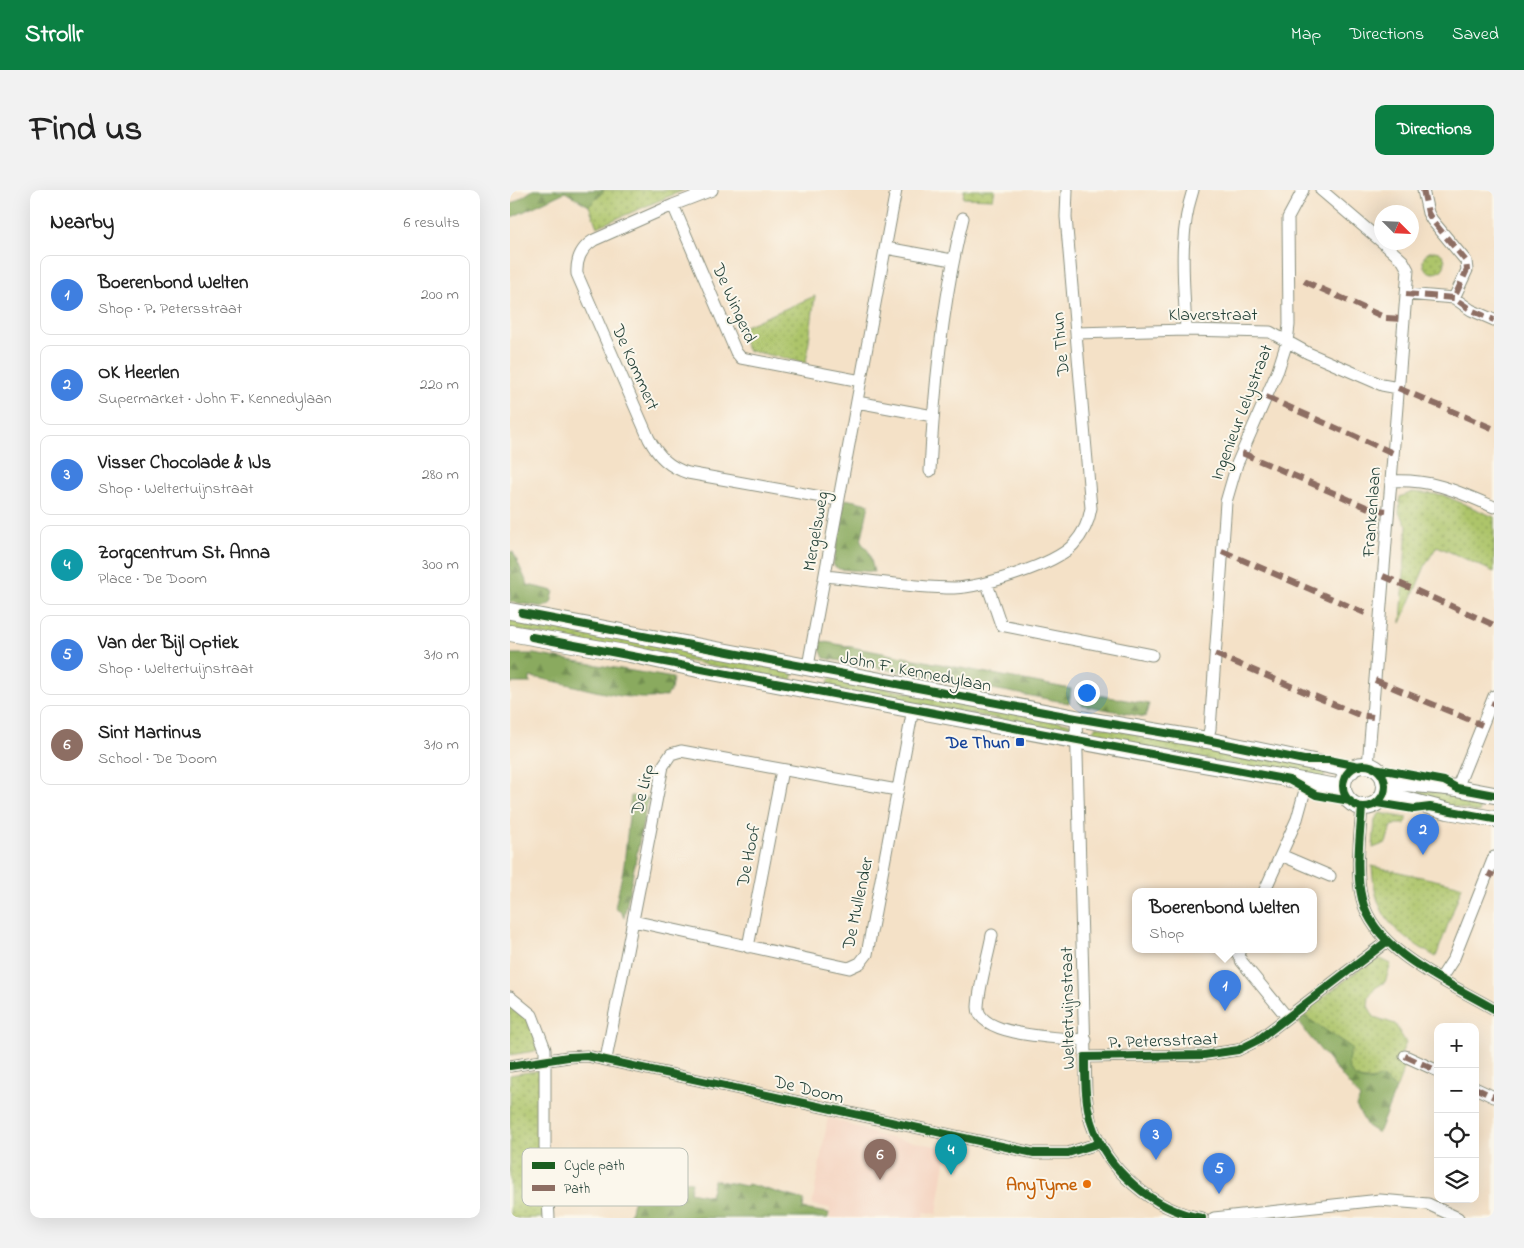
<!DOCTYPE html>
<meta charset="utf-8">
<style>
body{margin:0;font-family:"Indie Flower",sans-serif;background:#f2f2f2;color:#222}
.controls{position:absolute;right:15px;bottom:15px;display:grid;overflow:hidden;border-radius:10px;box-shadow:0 5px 20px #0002}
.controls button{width:45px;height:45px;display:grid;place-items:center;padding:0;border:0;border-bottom:1px solid #e0e0e0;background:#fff;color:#222;font:25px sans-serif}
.compass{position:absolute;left:864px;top:15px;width:45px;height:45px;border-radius:50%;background:#fff;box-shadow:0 5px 20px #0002;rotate:114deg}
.you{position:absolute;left:576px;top:502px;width:18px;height:18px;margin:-12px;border:4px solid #fff;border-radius:50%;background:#1a73e8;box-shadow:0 0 0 8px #1a73e833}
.badge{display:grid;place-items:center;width:32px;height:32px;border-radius:50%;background:#0b8043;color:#fff;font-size:16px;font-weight:700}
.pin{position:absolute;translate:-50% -41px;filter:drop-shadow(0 1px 2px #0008)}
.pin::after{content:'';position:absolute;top:26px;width:18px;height:15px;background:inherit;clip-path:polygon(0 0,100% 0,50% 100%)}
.popup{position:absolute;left:622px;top:698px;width:185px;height:65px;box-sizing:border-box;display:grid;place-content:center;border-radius:10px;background:#fff;filter:drop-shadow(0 1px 4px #0005);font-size:16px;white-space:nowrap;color:#767676}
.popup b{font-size:19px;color:#222}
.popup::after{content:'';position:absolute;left:50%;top:100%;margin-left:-10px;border:10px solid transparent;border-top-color:#fff}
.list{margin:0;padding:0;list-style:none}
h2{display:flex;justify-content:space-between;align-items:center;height:65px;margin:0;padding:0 20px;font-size:21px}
h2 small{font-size:16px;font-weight:400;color:#767676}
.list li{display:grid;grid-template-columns:32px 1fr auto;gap:15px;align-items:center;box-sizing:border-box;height:80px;margin:0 10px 10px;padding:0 10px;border:1px solid #e0e0e0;border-radius:10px}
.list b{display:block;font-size:19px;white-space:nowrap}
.list p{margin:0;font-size:16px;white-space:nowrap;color:#767676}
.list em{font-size:16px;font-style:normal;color:#767676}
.icon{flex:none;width:28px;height:28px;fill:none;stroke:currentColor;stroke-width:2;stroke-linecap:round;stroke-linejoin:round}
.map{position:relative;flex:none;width:984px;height:1028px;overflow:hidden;border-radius:10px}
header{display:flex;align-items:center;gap:30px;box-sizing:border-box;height:70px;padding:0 25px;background:#0b8043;color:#fff}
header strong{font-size:24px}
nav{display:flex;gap:28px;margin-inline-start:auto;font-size:18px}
.intro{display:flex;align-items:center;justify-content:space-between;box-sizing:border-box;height:120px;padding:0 30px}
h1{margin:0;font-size:35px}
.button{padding:12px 22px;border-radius:10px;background:#0b8043;color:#fff;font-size:18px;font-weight:700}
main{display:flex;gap:30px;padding:0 30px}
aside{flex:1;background:#fff;border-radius:10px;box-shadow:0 5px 20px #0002}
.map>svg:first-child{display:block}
</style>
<header>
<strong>Strollr</strong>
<nav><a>Map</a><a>Directions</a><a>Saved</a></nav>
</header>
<div class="intro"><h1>Find us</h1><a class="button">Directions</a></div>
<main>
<aside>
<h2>Nearby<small>6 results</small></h2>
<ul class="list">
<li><span class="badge" style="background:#3f7fe0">1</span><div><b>Boerenbond Welten</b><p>Shop · P. Petersstraat</p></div><em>200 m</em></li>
<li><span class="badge" style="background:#3f7fe0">2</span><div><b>OK Heerlen</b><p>Supermarket · John F. Kennedylaan</p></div><em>220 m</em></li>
<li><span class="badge" style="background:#3f7fe0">3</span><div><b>Visser Chocolade &amp; IJs</b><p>Shop · Weltertuijnstraat</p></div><em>280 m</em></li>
<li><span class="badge" style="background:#0f9aa8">4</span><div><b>Zorgcentrum St. Anna</b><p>Place · De Doom</p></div><em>300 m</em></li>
<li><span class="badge" style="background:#3f7fe0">5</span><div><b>Van der Bijl Optiek</b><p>Shop · Weltertuijnstraat</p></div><em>310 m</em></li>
<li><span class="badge" style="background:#8d6e63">6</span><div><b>Sint Martinus</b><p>School · De Doom</p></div><em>310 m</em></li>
</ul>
</aside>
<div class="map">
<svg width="984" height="1028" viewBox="0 0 984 1028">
<defs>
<pattern id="grass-dots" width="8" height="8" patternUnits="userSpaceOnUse" patternTransform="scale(1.25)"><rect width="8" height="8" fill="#adc56b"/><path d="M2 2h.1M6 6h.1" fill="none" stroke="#8ca159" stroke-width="1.8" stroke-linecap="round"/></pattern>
<pattern id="forest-firs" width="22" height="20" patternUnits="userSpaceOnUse" patternTransform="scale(1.25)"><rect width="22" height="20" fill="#8aaa5f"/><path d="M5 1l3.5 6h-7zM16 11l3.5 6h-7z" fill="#708c4f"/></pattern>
</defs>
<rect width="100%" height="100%" fill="#fbf7ec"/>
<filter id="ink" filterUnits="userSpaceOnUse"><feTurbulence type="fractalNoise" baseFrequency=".02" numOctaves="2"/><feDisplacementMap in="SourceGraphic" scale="10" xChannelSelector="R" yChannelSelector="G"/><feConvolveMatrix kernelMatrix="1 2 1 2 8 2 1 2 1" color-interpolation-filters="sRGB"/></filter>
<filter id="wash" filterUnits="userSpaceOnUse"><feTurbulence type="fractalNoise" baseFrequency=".0096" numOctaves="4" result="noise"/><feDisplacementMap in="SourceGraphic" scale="20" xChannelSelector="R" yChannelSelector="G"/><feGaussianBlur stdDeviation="1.12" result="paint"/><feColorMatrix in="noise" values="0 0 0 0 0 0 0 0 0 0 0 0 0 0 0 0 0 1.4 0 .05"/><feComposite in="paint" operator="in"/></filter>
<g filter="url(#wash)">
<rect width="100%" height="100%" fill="#f4e1c7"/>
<path fill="#f4d3c0" d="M 318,927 L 371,946 L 437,958 L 427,1024 L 414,1022 L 413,1028 L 319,1028 L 320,1018 L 302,1015 Z"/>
<path fill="url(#grass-dots)" stroke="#668150" d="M 94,0 L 174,0 L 87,37 L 79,16 Z
M 454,0 L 485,0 L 483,9 L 453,8 Z
M913 72a11 11 0 1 1 22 0a11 11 0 1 1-22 0Z
M 305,106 L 296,173 L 237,160 L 228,139 Z
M 903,302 L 933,305 L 984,327 L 984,382 L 927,356 L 916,374 L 891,433 L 897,335 L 889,323 L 890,307 Z
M 0,426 L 284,482 L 282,490 L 0,439 Z
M 320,488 L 562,534 L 561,542 L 319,498 L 318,492 Z
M 586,536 L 816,578 L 813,592 L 584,547 L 583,541 Z
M 895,598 L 972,606 L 969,623 L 894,603 Z
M 870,623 L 897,628 L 895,634 L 886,634 L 881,637 L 876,653 L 863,658 L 865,629 Z
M 862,676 L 952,696 L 926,767 C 883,742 865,728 862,676 Z
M 871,769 L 881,774 L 875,792 L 865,798 L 859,807 L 858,816 L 864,827 L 885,834 L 896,853 L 889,868 L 897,871 L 886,899 L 871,887 C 858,893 838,891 837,873 C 836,868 840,862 841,858 L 791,824 L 858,773 Z
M 0,815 L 20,831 L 30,860 L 0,865 Z
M 32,880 L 36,1028 L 0,1028 L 0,885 Z"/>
<path fill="url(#forest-firs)" stroke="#54744a" d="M 23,0 L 94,0 L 79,16 L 55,2 L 0,28 L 0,15 Z
M 335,309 L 359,314 L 351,352 L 359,362 L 364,382 L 329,379 L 323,375 Z
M 0,362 L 3,362 L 18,395 L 44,401 L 41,413 L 34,417 L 0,412 Z
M 310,451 L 561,499 L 559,513 L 314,468 L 310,459 Z
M 0,464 L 24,464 L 163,488 L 161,500 L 157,506 C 115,515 62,492 20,487 L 20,493 L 0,493 Z
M 570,502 L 639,514 L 635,527 L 573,515 L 569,512 Z
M 121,606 L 138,608 L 114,728 L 112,723 L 105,718 L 114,675 Z
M 791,824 L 842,858 C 830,880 848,899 871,887 L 886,899 L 868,943 L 857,936 L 846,916 L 850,908 L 785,829 Z
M 130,986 L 182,992 L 180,1002 L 200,1006 L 204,990 L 236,996 L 238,994 L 294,1010 L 293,1019 L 319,1023 L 318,1028 L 119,1028 Z"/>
</g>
<g filter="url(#ink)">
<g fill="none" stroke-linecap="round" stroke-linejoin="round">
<defs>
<path id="street" d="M 202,0 L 163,15 L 84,50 C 71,58 66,69 67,84 L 139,249 C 149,267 159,277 178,283 L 328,310
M 811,0 L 872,52
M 913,0 L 918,23 L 922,30 L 956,71 L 957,80 L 944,108
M 163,15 L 226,162 L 231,168 L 351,191
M 376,58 L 442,70
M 896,104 L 944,108 L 961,120 L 984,130
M 676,140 C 674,93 668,46 683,0
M 566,143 L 676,140 L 760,142 L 798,163 L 872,195 L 888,198
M 347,212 L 423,226
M 420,281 C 424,198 433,108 453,28
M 881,291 C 922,289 947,301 984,317
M 315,386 C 356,390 403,398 444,398 C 472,397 544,375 563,355 C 573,344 579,332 581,318 L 556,27 L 557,0
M 477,394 L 491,435 L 642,465
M 298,476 L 386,0
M 566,528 L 576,902 C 577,912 578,923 581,933 C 597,980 643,1020 692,1028
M 697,550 L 700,539 L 716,312 L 727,274 L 768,180 L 777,152 L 779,135 L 778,28 L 793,0
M 858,576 L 898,80 L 893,71 L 872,52
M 947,598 L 984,506
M 852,617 C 850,646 845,681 852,709 C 865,763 940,793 984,819
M 771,665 L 820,686
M 754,702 L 787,629 L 797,593
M 123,731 L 339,778 L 350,773 L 357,764 L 403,519
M 482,745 C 478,767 469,795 468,817 C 468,847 554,848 576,850
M 238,757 L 272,580
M 730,760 L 728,765 L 732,772 L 777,827
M 931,788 L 944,768 L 984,667
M 0,807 L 22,825 L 35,859 L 35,956 L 39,1028
M 895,866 L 928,881
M 575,867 L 694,865 L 728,860 L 748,850 L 876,752
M 96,869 L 153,576 L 161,564 L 171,561 L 387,600
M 0,876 L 58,867 L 77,866 L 524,963 L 558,963 L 590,953
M 965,898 L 984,907
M 704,1028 L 870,1010 L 918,1014 L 948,1028"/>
<path id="secondary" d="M 0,421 L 566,528 L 697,550 L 842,580
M 0,443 L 120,464 L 197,481 L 681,572 L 833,598
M833 596a21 21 0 1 1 42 0a21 21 0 1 1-42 0Z
M 874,591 L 947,598 L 984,605
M 873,605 L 889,608 L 938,621 L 984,629"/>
</defs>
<use href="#street" stroke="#8a8f7e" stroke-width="13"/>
<use href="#secondary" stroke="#8a8f7e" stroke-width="18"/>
<use href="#street" stroke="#fff" stroke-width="11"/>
<use href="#secondary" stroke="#fff" stroke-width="16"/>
<path stroke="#8d6e63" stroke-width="6" stroke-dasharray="12 6" stroke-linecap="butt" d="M 913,0 L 918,23 L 922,30 L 956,71 L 957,80 L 944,108
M 794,91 L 876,128 L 893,129
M 896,104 L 944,108 L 961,120 L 984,130
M 888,198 L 984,239
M 756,207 L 883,263
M 732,263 L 863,320 L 879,321
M 712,361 L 855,423
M 873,386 L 984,435
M 705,464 L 849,525 L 863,527
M 865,490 L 972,535
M 981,513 L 984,514
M 978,683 L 984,686
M 895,866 L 928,881
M 965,898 L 984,907"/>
<defs>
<path id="cycleway" d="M 12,423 L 566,528 L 697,550 L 794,570 L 819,570 L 849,576
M 22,447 L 779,590 L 806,605 L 840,611
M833 596a21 21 0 1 1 42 0a21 21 0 1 1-42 0Z
M 864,578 L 934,591 L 947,598 L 984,605
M 867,613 L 904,619 L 920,617 L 984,629
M 852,617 C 850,646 845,681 852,709 C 865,763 940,793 984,819
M 0,876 L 58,867 L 77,866 L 524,963 L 558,963 L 590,953
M 692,1028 C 644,1020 596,980 581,932 C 575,911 575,889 575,867 L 694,865 L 728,860 L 748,850 L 876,752"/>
</defs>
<use href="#cycleway" stroke="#fbf7ec" stroke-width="11"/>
<use href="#cycleway" stroke="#1b5e20" stroke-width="8"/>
</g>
</g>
<rect fill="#1a4fb4" stroke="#fbf7ec" stroke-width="2" x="505" y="547" width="10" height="10" rx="2.5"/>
<circle fill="#e8710a" stroke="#fbf7ec" stroke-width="2" cx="577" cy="994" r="5"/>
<g text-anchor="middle" stroke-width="4" stroke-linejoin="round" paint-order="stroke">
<g font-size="18" fill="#1f3d34" stroke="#fbf7ec">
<text transform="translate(225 113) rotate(66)" y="6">De Wingerd</text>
<text x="703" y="130">Klaverstraat</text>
<text transform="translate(550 154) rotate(-95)" y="6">De Thun</text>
<text transform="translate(126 177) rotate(66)" y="6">De Kommert</text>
<text transform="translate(731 222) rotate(-69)" y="6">Ingenieur Lelystraat</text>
<text transform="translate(861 322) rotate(-86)" y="6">Frankenlaan</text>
<text transform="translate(305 341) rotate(-80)" y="6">Mergelsweg</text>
<text transform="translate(406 481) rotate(11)" y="6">John F. Kennedylaan</text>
<text transform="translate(132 599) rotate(-77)" y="6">De Lirp</text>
<text transform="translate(238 665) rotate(-79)" y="6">De Hoof</text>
<text transform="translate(347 713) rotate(-78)" y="6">De Mullender</text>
<text transform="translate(557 818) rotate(-91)" y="6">Weltertuijnstraat</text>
<text transform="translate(653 850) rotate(-2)" y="6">P. Petersstraat</text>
<text transform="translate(299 899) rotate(14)" y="6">De Doom</text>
</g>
<g font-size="18" font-weight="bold" fill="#164399" stroke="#fbf7ec" text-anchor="end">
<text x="500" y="558">De Thun</text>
</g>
<g font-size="18" font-weight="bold" fill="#c56008" stroke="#fbf7ec" text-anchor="end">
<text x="567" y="1000">AnyTyme</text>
</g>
</g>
<rect x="12" y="958" width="166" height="58" rx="8" fill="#fbf7ec" stroke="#b9bfb5" stroke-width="1"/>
<rect x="22" y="972" width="23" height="7" fill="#1b5e20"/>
<rect x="22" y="995" width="23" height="6" fill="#8d6e63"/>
<g font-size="14" fill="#1f3d34">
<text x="54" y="980">Cycle path</text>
<text x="54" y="1003">Path</text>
</g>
</svg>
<div class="controls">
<button>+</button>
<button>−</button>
<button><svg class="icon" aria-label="locate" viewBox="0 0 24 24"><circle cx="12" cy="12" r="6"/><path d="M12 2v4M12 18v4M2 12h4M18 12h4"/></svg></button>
<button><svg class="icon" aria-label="layers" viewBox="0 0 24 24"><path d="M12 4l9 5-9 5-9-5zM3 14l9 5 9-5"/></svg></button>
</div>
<svg class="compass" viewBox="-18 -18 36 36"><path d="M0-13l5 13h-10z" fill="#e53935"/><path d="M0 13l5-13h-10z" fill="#767676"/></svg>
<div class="you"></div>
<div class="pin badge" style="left:715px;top:821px;background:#3f7fe0">1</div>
<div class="popup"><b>Boerenbond Welten</b>Shop</div>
<div class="pin badge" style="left:913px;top:665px;background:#3f7fe0">2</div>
<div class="pin badge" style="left:646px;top:970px;background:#3f7fe0">3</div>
<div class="pin badge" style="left:441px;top:985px;background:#0f9aa8">4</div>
<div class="pin badge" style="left:709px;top:1004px;background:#3f7fe0">5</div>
<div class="pin badge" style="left:370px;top:990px;background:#8d6e63">6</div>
</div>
</main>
